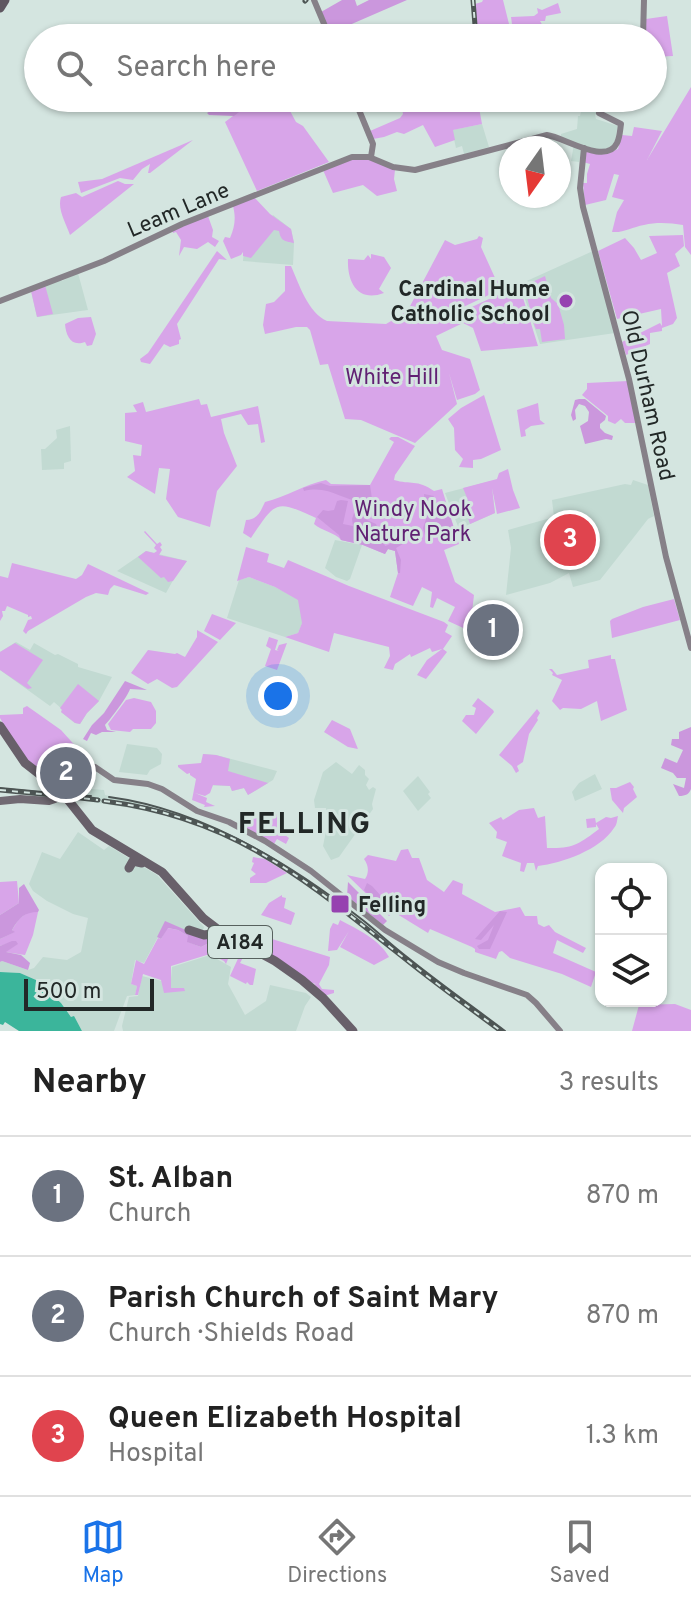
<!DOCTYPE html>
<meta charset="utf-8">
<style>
body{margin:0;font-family:Overpass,sans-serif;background:#f2f2f2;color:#222}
.controls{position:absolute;right:24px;bottom:24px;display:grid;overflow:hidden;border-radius:16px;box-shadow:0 2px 6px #0004}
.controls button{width:72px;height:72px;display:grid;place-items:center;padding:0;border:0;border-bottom:2px solid #e0e0e0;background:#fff;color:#222;font:40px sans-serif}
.compass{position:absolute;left:499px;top:136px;width:72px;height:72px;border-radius:50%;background:#fff;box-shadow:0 2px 6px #0004;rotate:194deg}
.scale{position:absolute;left:24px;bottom:20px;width:130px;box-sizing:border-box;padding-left:8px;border:4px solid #222827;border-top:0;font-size:22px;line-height:28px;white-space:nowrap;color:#222827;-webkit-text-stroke:6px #d4e5e0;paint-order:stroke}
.you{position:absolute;left:278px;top:696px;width:28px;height:28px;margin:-20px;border:6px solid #fff;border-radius:50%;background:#1a73e8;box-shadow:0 0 0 12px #1a73e833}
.badge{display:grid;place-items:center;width:52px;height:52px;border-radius:50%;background:#1a73e8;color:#fff;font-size:26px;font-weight:700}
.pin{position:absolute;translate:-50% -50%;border:4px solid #fff;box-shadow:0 2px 8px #0006}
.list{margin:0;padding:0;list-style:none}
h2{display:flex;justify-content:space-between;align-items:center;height:104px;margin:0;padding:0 32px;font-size:34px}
h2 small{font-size:26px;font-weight:400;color:#767676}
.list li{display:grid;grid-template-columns:52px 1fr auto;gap:24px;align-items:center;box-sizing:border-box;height:120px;padding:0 32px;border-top:2px solid #e0e0e0}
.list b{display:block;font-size:30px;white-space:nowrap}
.list p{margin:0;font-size:26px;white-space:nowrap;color:#767676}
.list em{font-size:26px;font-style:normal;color:#767676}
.icon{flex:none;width:44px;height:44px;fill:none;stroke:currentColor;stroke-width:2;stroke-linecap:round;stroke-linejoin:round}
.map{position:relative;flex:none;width:691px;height:1031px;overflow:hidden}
.search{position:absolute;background:#fff;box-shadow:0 2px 6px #0004;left:24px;right:24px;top:24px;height:88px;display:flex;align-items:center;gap:20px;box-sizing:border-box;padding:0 28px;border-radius:44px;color:#767676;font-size:30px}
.sheet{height:464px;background:#fff}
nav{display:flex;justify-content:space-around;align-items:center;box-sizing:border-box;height:112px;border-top:2px solid #e0e0e0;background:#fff;font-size:22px;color:#767676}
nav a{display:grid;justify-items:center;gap:4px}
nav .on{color:#1a73e8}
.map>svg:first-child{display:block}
</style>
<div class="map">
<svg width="691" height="1031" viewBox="0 0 691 1031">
<rect width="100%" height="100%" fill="#d4e5e0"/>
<path fill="#c2dad2" d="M 593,99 L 604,102 L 595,115 L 596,119 L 618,126 L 614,146 L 601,150 L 583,146 L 579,162 L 571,161 L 574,144 L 561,136 L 561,134 L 577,129 L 578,116 L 580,116 L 582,107 L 591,108 Z
M 482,124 L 489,147 L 464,154 L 462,146 L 456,148 L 452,130 Z
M 273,215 L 291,229 L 294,243 L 293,265 L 243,261 L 244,250 Z
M 593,251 L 615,333 L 540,344 L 520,284 Z
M 78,273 L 88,310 L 37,317 L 31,291 L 60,279 L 62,281 Z
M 70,426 L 71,461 L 64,463 L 64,469 L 42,470 L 41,449 L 45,449 L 57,438 L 56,430 Z
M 633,480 L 648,485 L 654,516 L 648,519 L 634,537 L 600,580 L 573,587 L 569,573 L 550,583 L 506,595 L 511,548 L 508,530 L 554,517 L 552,500 L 625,484 L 631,485 Z
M 491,481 L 495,513 L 459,529 L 445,493 Z
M 335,540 L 362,545 L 350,579 L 347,581 L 336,577 L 325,568 Z
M 146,551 L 187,561 L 176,575 L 166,593 L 117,571 Z
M 249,577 L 275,587 L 310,605 L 298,633 L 285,637 L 227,618 L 239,580 Z
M 16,642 L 30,650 L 34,643 L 55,655 L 58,654 L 78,664 L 78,667 L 112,677 L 99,701 L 87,713 L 80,724 L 75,723 L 61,712 L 62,709 L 54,702 L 50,706 L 0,670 L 0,652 Z
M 127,744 L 157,748 L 162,754 L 161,764 L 150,770 L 147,775 L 119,772 Z
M 203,754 L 216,755 L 277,771 L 273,780 L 248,795 L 244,788 L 232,791 L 230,786 L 204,785 Z
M 336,762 L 352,774 L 359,765 L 365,770 L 365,775 L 369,779 L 366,785 L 369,790 L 373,787 L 376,789 L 372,804 L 373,809 L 339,857 L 331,860 L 323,846 L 327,826 L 326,808 L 315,808 L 314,800 L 323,772 Z
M 595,774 L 602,789 L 575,801 L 572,792 L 579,783 Z
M 418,776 L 430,792 L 428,794 L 431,798 L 418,811 L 403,791 Z
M 91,789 L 104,790 L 105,795 L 140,802 L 138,809 L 72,799 L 72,794 L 90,794 Z
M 78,832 L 104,850 L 109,846 L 157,875 L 204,927 L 201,937 L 166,922 L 144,963 L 135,960 L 131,984 L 137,986 L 135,995 L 127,996 L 114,1031 L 82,1031 L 74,1017 L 72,1018 L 61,1003 L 36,980 L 20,973 L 0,972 L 0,962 L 2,961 L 28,970 L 34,968 L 43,957 L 67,960 L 81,952 L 88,918 L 73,914 L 47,901 L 33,891 L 29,884 L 42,852 L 60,859 Z
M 210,955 L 231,967 L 228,984 L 245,1015 L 266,1001 L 270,985 L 306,993 L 311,997 L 305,1006 L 296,1031 L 123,1031 L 122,1026 L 129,997 L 138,996 L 142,976 L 162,981 L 171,979 L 172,967 Z"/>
<path fill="#d8a5e9" d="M 483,0 L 503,0 L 510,28 L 502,29 L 505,38 L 478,38 L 475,4 L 482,2 Z
M 558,3 L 561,13 L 546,16 L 545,21 L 540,21 L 544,28 L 529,35 L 527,38 L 514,38 L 511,17 L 534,16 L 538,13 L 537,8 L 542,10 Z
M 667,16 L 673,56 L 653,57 L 653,38 L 646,38 L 646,19 Z
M 691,87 L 691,255 L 685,247 L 683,225 C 670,223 657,222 644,225 C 632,227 624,233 612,232 L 617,212 L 624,200 L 612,197 L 619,175 L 614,174 L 606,200 L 585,205 L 583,183 L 587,183 L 587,174 L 590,164 L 583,162 L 585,153 L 588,151 L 606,154 L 618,149 L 622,135 L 632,136 L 634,127 L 662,131 L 647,160 Z
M 257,98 L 283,98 L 296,122 L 303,126 L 329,162 L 257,191 L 225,122 Z
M 400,98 L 449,98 L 455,112 L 478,102 L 482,124 L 453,130 L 455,140 L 435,147 L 423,125 L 404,134 L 397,132 L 384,137 L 373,139 L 370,131 L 400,118 L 403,114 Z
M 193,140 L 150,173 L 148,173 L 150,164 L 142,169 L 133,180 L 120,178 L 81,193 L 78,182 L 102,179 Z
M 364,157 L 395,170 L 394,179 L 397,191 L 377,196 L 363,185 L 333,193 L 323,170 L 354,158 Z
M 118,181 L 125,184 L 134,184 L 70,235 C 66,223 57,209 61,197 L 76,193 L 82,197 Z
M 254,197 L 270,214 L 291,229 L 294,243 C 284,241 281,241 279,231 L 274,230 L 251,258 L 243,256 L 243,252 L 241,255 L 231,259 L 223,241 L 225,237 L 230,238 C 235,226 236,218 233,206 Z
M 208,216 L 213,230 L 212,237 L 219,241 L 215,247 L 208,242 L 197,249 L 184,247 L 179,256 L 181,240 L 176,232 L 173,233 L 172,230 Z
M 683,235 L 684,246 L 675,254 L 680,266 L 667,273 L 677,318 L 673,324 L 662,328 L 662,331 L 650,333 L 650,344 L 626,355 L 622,342 L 660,323 L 662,326 L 661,309 L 617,319 L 598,251 L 625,238 L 634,248 L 641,260 L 657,253 L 649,236 Z
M 479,236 L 483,238 L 481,247 L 496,280 L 510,285 L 459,309 L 461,318 L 461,312 L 519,285 L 538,346 L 481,351 L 473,328 L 463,323 L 436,336 L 442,350 L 470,359 L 480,390 L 475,394 L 457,400 L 449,373 L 457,404 L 415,443 L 361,420 L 345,419 L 328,364 L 320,365 L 310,330 L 307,327 L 296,327 L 265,334 L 263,325 L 266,304 L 274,302 L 285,291 L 285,266 L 291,266 C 299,284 308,313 327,321 L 386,324 L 398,317 L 408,310 L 445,240 L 455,245 L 477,239 Z
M 217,251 L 227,260 L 219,259 L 177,324 L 181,339 L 179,340 L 179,344 L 170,347 L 164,344 L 150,364 L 141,362 L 140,359 L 148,353 Z
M 371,254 L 384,257 L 391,268 L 379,289 L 384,293 C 357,303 347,281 348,259 L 364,260 L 368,255 L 371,259 Z
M 545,276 L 551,298 L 558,304 L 564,325 L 565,339 L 542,342 L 540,329 L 536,329 L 534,324 L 524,286 Z
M 45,285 L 53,314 L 37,317 L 31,291 Z
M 91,317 L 96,334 L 92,345 L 87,346 L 85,342 C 71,347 66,336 65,324 L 78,318 Z
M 628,381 L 637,423 L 625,423 L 621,419 L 615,424 L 608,421 L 608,416 L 582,395 L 587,389 L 587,383 Z
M 484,395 L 501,450 L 481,459 L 473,460 L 473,468 L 459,467 L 463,459 L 455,450 L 454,428 L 448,419 L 461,408 Z
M 199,399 L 201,405 L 207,404 L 211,417 L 258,406 L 265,442 L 261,443 L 258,424 L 248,425 L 241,414 L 221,419 L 224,433 L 237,466 L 217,491 L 210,527 L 178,517 L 166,499 L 170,469 L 159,468 L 155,494 L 127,477 L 135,471 L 133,455 L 141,456 L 142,445 L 125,441 L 125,413 L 137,412 L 133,405 L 143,402 L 146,412 Z
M 538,403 L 540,420 L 545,424 L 531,426 L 525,430 L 526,436 L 521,437 L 517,410 Z
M 391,437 L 398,437 L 415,446 L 395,475 L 394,480 C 411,485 417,479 434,491 L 442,489 L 459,544 L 444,550 L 455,582 L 474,595 L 472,612 L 482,612 L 489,619 L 486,621 L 487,618 L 477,614 L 474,616 L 470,619 L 471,622 L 478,625 L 476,628 L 474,627 L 472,632 L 448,621 L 455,607 L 437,598 L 433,608 L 430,607 L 432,592 L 422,587 L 413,606 L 390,597 L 398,573 L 395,551 L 388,549 L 385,554 L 363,545 L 341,540 C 336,533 322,531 314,524 L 316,518 C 275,499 276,501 251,538 L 243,533 L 246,520 C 258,520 261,510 265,502 C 286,497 305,484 326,480 L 331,484 L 370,485 L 394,442 L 389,439 Z
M 508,469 L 513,490 L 520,508 L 497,514 L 492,488 L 495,513 L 470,524 L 466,513 L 472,510 L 463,488 L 497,479 L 499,473 Z
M 145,531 L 157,544 L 160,542 L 162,545 L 160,547 L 162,550 L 159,555 L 187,561 L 173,581 L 168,582 L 164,577 L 161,578 L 138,557 L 146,551 L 154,553 L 157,551 L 154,548 L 156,545 L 144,532 Z
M 246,547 L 269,554 L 267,562 L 284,568 L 288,560 L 349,586 L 444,622 L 448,625 L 445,632 L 452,636 L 443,649 L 447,652 L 426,679 L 417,675 L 427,660 L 442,649 L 432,652 L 430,648 L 411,657 L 410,654 L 395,664 L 393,670 L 384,668 L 390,656 L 389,647 L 334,633 L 329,652 L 285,637 L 298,633 L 302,623 L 298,600 L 275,587 L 249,577 L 237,581 Z
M 12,563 L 76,579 L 82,575 L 88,564 L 149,593 L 146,595 L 114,585 L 110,589 L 108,595 L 96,593 L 86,597 L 28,631 L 26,634 L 23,631 L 28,620 L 32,619 L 31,616 L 28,617 L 28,615 L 7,606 L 5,611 L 2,611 L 3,616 L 0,621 L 0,576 L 8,578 Z
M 674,599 L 680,620 L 612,638 L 610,621 L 612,619 L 643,607 Z
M 212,614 L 236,623 L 220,640 L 204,631 Z
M 498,615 L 511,638 L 497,650 L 491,639 L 483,635 L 492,620 Z
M 197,630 L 218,642 L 177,687 L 172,688 L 157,679 L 148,684 L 131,673 L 148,650 L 175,654 L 177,653 L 185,657 L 197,637 Z
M 269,637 L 278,640 L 275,650 L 279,651 L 277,650 L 279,645 L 287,643 L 277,670 L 265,666 L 271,649 L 266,646 Z
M 15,643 L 43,660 L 27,683 L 32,688 L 28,689 L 0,670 L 0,652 Z
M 611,655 L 611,659 L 615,659 L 627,710 L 601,721 L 597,701 L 581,709 L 563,708 L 560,710 L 552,701 L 562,680 L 552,675 L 553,673 L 549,669 L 552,669 L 557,675 L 589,668 L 588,660 Z
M 78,684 L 99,701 L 87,713 L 80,724 L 75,723 L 61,712 L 62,710 L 60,708 Z
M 134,698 L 151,702 L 156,711 L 156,723 L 151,729 L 133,729 L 130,732 L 111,730 L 108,724 L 126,700 Z
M 478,698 L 493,710 L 494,712 L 476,734 L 462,721 L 466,715 L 474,715 L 476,708 L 472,706 Z
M 27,706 L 61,730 L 80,751 L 78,761 L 82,762 L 79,775 L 69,783 C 34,780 16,746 0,718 L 0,715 L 23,714 L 23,708 Z
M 537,709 L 540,713 L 537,718 L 538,720 L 529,734 L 523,762 L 517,766 L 519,771 L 516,773 L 512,766 L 499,755 Z
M 332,720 L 350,729 L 358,749 L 348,747 L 324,732 Z
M 203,754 L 216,755 L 230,759 L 228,771 L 268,783 L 248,795 L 244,788 L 232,791 L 230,786 L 213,785 L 210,793 L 205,796 L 195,793 L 207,798 L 206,802 L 215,806 L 204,807 L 205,805 L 192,800 L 196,779 L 190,775 L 190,773 L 187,774 L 178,767 L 178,765 L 201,763 Z
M 630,782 L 634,787 L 633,789 L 637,797 L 624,808 L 623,813 L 612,800 L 610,788 L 616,788 Z
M 534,808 L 538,818 L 545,816 L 547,848 C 573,849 579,844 599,829 L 596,824 L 596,827 L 587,828 L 586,819 L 595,818 L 596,823 L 606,817 L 611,818 L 618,816 C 617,820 617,825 614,828 C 600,850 562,863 538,866 L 536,871 L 534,863 L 527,863 L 524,872 L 520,871 L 521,863 L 502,856 L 507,842 L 496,838 L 497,832 L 489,823 L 501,817 L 503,820 L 519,810 Z
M 282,813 L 284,825 L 281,832 L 289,838 L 286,844 L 277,839 L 274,844 L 240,825 L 242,818 L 263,818 Z
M 408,849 L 412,858 L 419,858 L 427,880 L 444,892 L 453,880 L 463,884 L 462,894 L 495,912 L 520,907 L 525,916 L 537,916 L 538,924 L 544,927 L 549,925 L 555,932 L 586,948 L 583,953 L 557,940 L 553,953 L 596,972 L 591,987 L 562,974 L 510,958 L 502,951 L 499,952 L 496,959 L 475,952 L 475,949 L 472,947 L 430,929 L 428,933 L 397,914 L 393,913 L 389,916 L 347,875 L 365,879 C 369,873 369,866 364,859 L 368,855 L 396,861 L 401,850 Z
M 253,857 L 265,859 L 287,873 L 266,883 L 250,883 L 250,878 L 256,874 L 251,870 L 254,863 L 252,862 Z
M 17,881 L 19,903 L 0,915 L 0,882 Z
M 282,895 L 282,897 L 286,898 L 284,908 L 295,913 L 291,925 L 261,915 L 269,903 Z
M 28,912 L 38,912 L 33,935 L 25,955 L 5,952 L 17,944 L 9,943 L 0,946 L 0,939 L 14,932 L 12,930 L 19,919 Z
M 340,920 C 357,929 379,939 389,957 L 374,965 L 340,947 L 349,931 L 337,950 L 328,951 L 330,929 L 333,923 L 338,925 Z
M 167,928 L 178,930 L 188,936 L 188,942 L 201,947 L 207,944 L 209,947 L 227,950 L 232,949 L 232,944 L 234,944 L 226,964 L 224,961 L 210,954 L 171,966 L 171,988 L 184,988 L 185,991 L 164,993 L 161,980 L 143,974 L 138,995 L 135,995 L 137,986 L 131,984 L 136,960 L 144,964 L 158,938 L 161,939 Z
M 272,939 L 330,957 L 329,965 L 319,984 L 322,989 L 334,990 L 334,993 L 324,996 L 312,985 L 316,984 L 312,983 L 271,956 L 268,952 Z
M 242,950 L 245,954 L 240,963 L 256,969 L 253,985 L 250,985 L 247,982 L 246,984 L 230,976 Z
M 675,1004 L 691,1010 L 691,1031 L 632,1031 L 639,1005 Z"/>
<path fill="#cb97dd" d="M 342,0 L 355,0 L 357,6 L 369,0 L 407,0 L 331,33 L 321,12 Z
M 231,98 L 257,98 L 234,116 L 209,115 L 207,113 Z
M 579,399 L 585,399 L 606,416 L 605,420 L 600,424 L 600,428 L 605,433 L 613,436 L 612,440 L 606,439 L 585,444 L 580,426 L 588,421 L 589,412 L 585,406 L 579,404 L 575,410 L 576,419 L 573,421 L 571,415 L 575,400 Z
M 321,483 L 330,486 L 370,485 L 372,499 C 350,509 333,483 304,491 L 303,488 Z
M 424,494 L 434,496 L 428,505 L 434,518 L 450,516 L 457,538 L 449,538 L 445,530 L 429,537 L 425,535 L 423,528 L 426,519 Z
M 341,500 L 348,501 L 343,524 L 353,526 L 352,519 L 354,513 L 358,511 L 367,520 L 376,524 L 385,546 C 393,544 397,536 406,538 L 403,544 L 396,548 L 401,560 L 400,573 L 398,573 L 395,551 L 388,549 L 385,554 L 363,545 L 341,540 L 339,535 L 317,517 L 323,510 L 328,511 L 334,510 L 337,501 Z
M 125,681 L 147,690 L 130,689 C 128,696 110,720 105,725 L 107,730 L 116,732 L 102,732 L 96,735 L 91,733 L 87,741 L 83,739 L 92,725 L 104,713 Z
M 691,727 L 691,789 C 689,794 686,796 679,796 L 673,784 L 684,788 L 686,778 L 677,778 L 673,773 L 661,768 L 665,758 L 677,763 L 683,750 L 671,745 L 672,739 L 679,739 L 679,732 Z
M 348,882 L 387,921 L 383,925 L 347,896 Z
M 367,883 L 372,886 L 382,897 L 400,899 L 410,915 L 378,905 L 364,890 Z
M 24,884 L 39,910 L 38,912 C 24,912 19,918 12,930 L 15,932 L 0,939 L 0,915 L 19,903 L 19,888 Z
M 500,911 L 507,912 L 490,949 L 479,949 L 477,946 L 488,940 L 494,925 L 481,940 L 475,939 Z
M 165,921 L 202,937 L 216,935 L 232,944 L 232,949 L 227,950 L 209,947 L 207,944 L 201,947 L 187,942 L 188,936 L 178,930 L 168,928 L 161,939 L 157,937 Z
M 12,941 L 16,941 L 18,944 L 6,952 L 21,955 L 30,963 L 28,970 L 2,961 L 0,962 L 0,946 Z"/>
<path fill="#3bb59b" d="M 0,972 L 20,973 L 36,980 L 50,990 L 49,992 L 61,1003 L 71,1017 L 74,1016 L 82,1031 L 19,1031 L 5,1022 L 3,1025 L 0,1024 Z"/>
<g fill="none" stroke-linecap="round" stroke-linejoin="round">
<path stroke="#868088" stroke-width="6" d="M 314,0 L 330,38
M 643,38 L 644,0
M 354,98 L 373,144 L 371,157
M 584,148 L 580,188 L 583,207 L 629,379 L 666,557 L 691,648
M 0,301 L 104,261 L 182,224 L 352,157 L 369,157 L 393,167 L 415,170 L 547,135 C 564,137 606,166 617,143 C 620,137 620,130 621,124 L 599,113 L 608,98
M 95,767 L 114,780 L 148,784 L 162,789 L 197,811 L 229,822 L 265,841 L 311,871 L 385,930 L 438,962 L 464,973 L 527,995 L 536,1003 L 560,1031
M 63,794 L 92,766"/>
<path stroke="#716a73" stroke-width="8" d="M 0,801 L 20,799 L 49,801 L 55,799 L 62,792"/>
<path stroke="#68606a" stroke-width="9" d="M 0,726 L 25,763 L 61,791 L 92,830 L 162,872 L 203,918 L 220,931 L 275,961 L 302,980 L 323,998 L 353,1031
M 129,868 L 133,861 L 142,863
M 189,930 L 204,935 L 218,933"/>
<path stroke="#5f5761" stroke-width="9" d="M 0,8 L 5,0"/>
<path stroke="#4d5554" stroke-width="2" d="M 0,788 L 53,793
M 72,796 L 91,796
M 109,797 C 201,809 288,862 360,918 C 376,930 391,945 407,957 C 439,983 472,1006 505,1031"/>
<defs>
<path id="rail" d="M 473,0 L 476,38
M 305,1 L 306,0
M 0,790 L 53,795
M 72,797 L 98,800
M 104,801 C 159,808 212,825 260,853 C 313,883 360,924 408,961 C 438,985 470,1008 501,1031"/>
</defs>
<use href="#rail" stroke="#4d5554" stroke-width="5"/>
<use href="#rail" stroke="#d4e5e0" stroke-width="2" stroke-dasharray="6" stroke-linecap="butt"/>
</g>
<g fill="#9642b0" stroke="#d4e5e0" stroke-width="3">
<circle cx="566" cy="301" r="8"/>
<rect x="330" y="894" width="20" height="20" rx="4"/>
</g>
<g text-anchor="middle" stroke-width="6" stroke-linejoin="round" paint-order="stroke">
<rect fill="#d4e5e0" stroke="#57615e" stroke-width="2" x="208" y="926" width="64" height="32" rx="6"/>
<g font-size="20" font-weight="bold" fill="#222827">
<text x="240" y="949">A184</text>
</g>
<g font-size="22" fill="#222827" stroke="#d4e5e0">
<text transform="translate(178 209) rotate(-23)" y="8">Leam Lane</text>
<text transform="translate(649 395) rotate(77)" y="8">Old Durham Road</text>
</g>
<g font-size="22" font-weight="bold" fill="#222827" stroke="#d4e5e0" text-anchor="end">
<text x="550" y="296">Cardinal Hume<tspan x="550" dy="25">Catholic School</tspan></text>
<text x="358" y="912" text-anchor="start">Felling</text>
</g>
<g font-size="22" fill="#612173" stroke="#d4e5e0">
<text x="392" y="384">White Hill</text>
<text x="413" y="516">Windy Nook<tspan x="413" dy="25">Nature Park</tspan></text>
</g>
<g font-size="30" font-weight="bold" letter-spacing="2" fill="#222827" stroke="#d4e5e0">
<text x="305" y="833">FELLING</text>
</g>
</g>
</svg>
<div class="controls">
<button><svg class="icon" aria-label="locate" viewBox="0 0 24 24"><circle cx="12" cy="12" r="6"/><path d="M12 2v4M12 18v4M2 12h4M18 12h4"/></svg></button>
<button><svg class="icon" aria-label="layers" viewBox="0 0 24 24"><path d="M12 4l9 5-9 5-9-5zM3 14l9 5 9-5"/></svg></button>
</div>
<svg class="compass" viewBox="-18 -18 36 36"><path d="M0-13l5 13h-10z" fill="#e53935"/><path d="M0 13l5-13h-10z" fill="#767676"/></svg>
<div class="scale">500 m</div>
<div class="you"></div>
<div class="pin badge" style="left:493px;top:630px;background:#6b7280">1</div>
<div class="pin badge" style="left:66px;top:773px;background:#6b7280">2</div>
<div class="pin badge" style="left:570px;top:540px;background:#e0444e">3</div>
<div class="search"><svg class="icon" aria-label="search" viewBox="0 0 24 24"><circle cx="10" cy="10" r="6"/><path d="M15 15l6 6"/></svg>Search here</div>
</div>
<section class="sheet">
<h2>Nearby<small>3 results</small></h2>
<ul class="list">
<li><span class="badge" style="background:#6b7280">1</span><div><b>St. Alban</b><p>Church</p></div><em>870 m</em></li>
<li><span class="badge" style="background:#6b7280">2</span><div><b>Parish Church of Saint Mary</b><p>Church · Shields Road</p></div><em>870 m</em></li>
<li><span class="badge" style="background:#e0444e">3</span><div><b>Queen Elizabeth Hospital</b><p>Hospital</p></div><em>1.3 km</em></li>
</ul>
</section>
<nav>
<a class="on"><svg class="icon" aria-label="map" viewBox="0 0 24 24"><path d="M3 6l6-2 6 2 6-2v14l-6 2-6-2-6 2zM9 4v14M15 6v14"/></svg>Map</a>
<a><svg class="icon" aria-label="directions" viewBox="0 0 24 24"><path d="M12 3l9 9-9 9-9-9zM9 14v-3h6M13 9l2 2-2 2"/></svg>Directions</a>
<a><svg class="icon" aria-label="saved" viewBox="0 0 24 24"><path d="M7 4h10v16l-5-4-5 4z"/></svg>Saved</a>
</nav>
